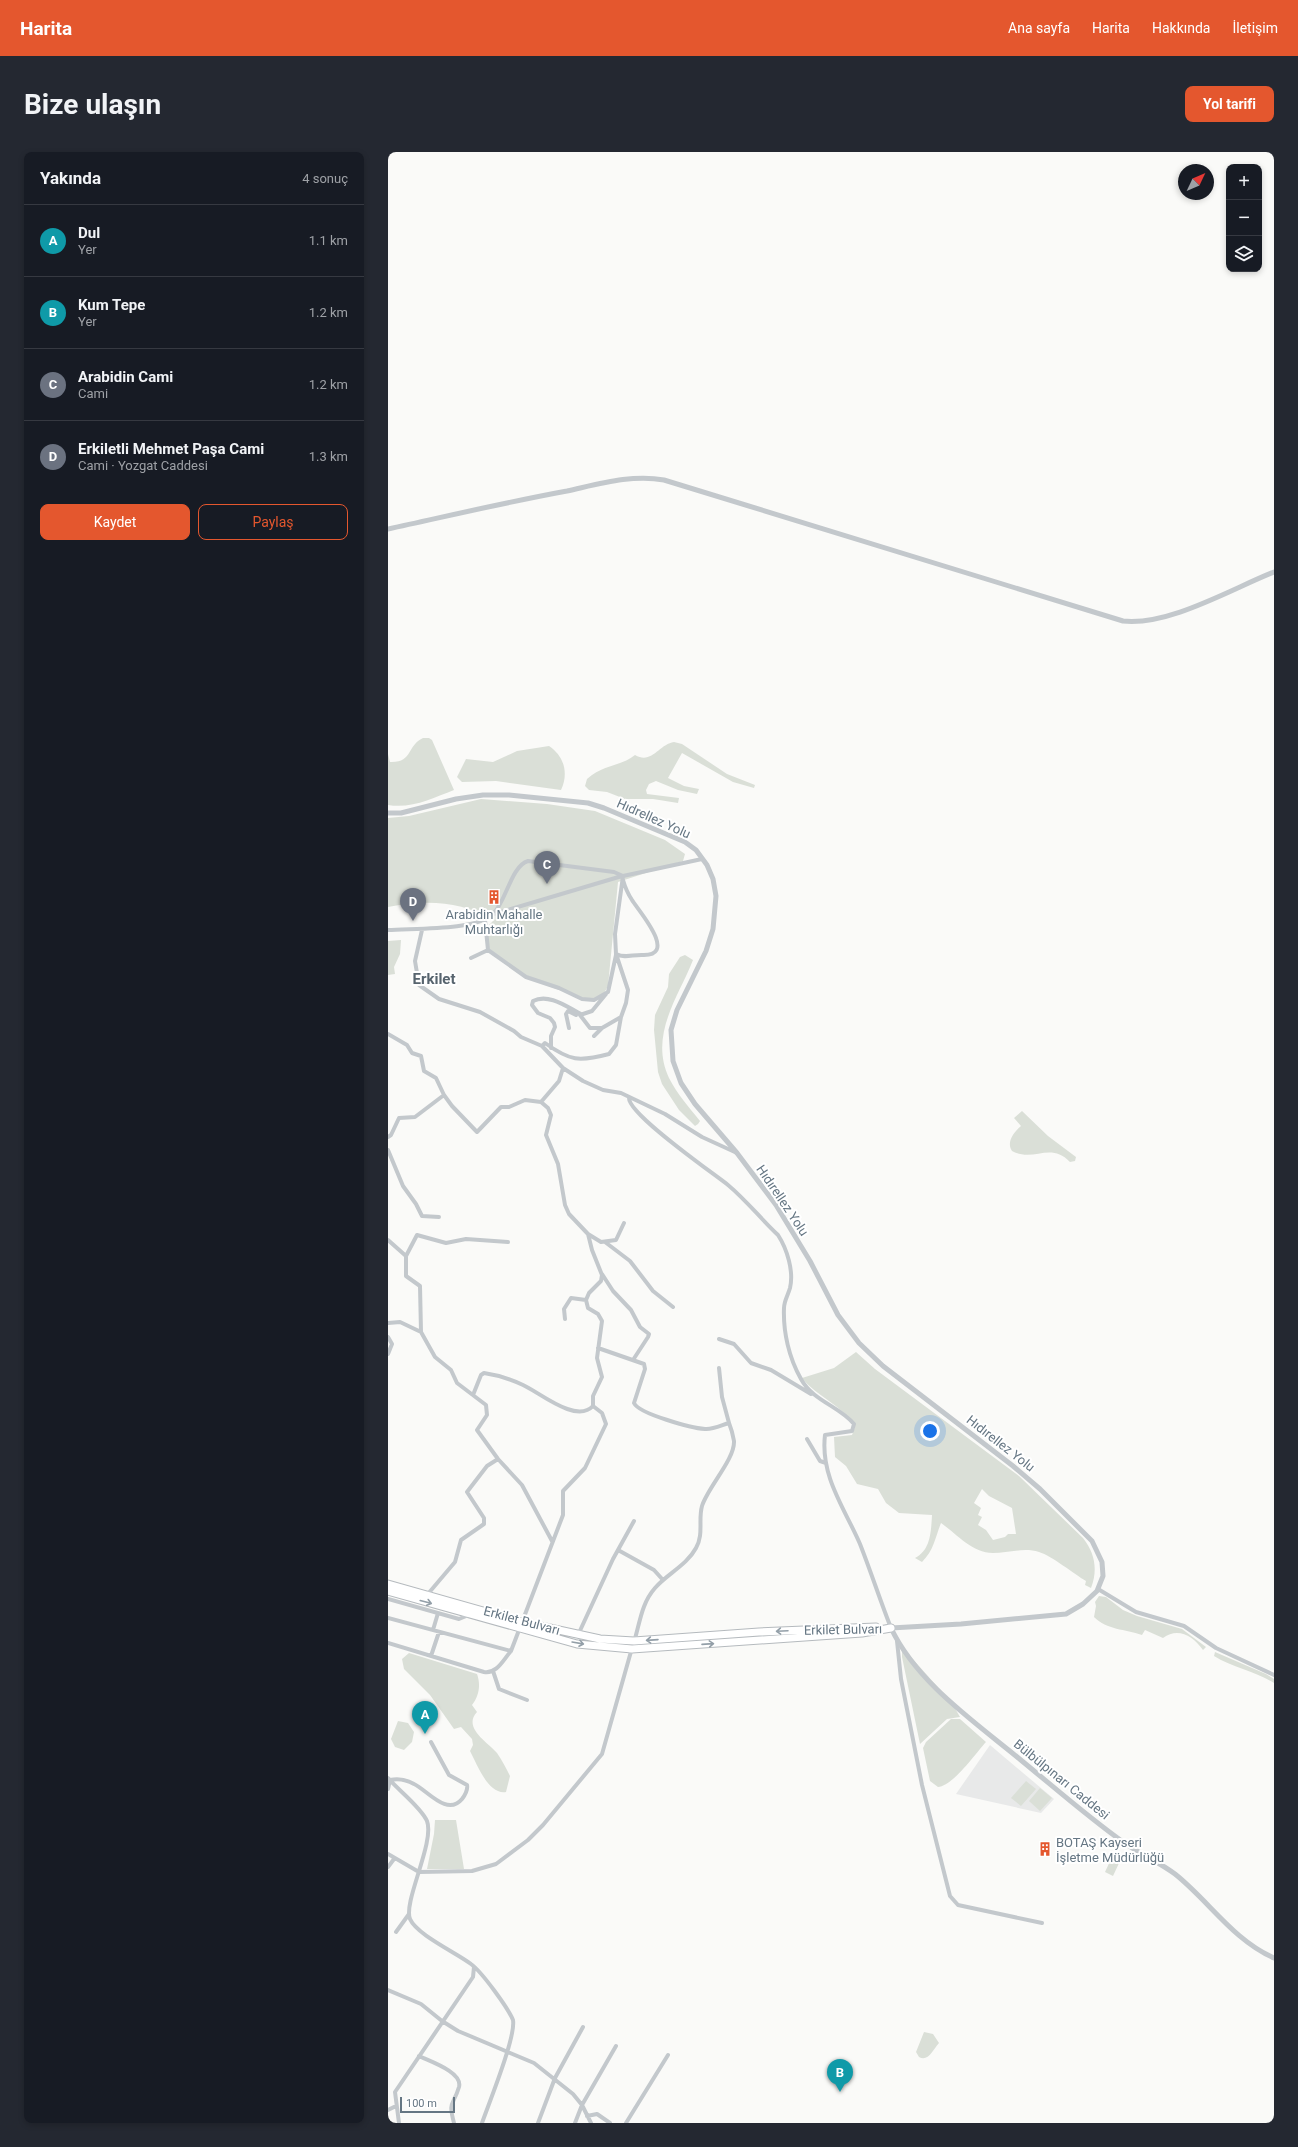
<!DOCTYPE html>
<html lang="tr">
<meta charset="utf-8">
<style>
body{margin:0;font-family:Roboto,sans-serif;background:#242831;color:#f1f3f6}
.controls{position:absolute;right:12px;top:12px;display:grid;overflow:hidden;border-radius:8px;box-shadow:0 2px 6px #0003}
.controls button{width:36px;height:36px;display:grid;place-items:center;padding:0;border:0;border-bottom:1px solid #363941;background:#171b24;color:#f1f3f6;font:20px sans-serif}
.compass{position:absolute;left:790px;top:12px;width:36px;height:36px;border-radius:50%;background:#171b24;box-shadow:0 2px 6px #0003;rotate:46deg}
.scale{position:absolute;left:12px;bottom:10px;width:55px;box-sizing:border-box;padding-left:4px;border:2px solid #657683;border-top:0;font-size:11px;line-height:14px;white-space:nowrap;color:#657683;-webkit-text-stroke:3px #fff;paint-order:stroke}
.you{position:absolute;left:542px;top:1279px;width:14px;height:14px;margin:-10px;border:3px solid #fff;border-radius:50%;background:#1a73e8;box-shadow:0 0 0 6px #1a73e833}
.badge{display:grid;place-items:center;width:26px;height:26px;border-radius:50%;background:#e4572e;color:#fff;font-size:13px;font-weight:700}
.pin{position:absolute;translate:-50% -33px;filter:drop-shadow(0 1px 2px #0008)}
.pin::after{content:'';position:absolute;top:21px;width:14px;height:12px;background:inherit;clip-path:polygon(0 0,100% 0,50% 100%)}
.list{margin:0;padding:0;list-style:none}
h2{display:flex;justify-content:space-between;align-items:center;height:52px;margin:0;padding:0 16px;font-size:17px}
h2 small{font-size:13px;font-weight:400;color:#9ea1a6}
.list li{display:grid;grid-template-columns:26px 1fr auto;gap:12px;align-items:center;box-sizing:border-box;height:72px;padding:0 16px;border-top:1px solid #363941}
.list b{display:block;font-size:15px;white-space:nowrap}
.list p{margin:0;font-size:13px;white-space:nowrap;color:#9ea1a6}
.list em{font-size:13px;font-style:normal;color:#9ea1a6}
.actions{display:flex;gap:8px;padding:12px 16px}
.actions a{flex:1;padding:9px 0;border:1px solid #e4572e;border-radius:8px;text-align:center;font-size:14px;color:#e4572e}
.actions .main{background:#e4572e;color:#fff}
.icon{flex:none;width:22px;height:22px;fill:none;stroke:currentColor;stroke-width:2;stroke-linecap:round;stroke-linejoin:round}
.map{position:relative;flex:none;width:886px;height:1971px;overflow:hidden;border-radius:8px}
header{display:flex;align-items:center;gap:24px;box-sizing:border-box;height:56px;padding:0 20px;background:#e4572e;color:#fff}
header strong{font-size:19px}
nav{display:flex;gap:22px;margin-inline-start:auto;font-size:14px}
.intro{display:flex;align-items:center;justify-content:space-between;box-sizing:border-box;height:96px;padding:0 24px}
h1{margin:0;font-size:28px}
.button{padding:10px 18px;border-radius:8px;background:#e4572e;color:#fff;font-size:14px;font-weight:700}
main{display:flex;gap:24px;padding:0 24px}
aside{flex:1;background:#171b24;border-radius:8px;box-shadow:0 2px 6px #0003}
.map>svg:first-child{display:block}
</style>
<header>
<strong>Harita</strong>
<nav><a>Ana sayfa</a><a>Harita</a><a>Hakkında</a><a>İletişim</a></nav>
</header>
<div class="intro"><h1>Bize ulaşın</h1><a class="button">Yol tarifi</a></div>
<main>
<aside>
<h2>Yakında<small>4 sonuç</small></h2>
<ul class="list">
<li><span class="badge" style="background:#0f9aa8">A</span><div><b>Dul</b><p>Yer</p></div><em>1.1 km</em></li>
<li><span class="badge" style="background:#0f9aa8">B</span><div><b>Kum Tepe</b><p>Yer</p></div><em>1.2 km</em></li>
<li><span class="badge" style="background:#6b7280">C</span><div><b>Arabidin Cami</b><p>Cami</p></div><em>1.2 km</em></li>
<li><span class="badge" style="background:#6b7280">D</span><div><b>Erkiletli Mehmet Paşa Cami</b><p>Cami · Yozgat Caddesi</p></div><em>1.3 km</em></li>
</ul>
<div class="actions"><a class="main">Kaydet</a><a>Paylaş</a></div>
</aside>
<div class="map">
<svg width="886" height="1971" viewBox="0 0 886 1971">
<rect width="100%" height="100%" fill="#fafaf8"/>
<path fill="#e8e9e9" d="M 602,1593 L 666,1647 L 653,1661 L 568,1642 Z"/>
<path fill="#dadfd7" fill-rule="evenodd" d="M 35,586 L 41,586 L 44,588 L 66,638 C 45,646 24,657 0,653 L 0,602 L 2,610 C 25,611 19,593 35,586 Z
M 286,590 L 294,592 L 339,622 L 367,633 L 366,636 L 345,630 L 294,601 L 280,626 L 296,634 L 311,637 L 309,642 L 290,638 L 268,629 L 261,632 L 258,638 L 259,642 L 291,646 L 290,651 L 265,647 L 237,647 L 219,640 L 201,638 L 197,634 L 199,627 C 216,612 232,615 247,603 C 264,613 271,592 286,590 Z
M 161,594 C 176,604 181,621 173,638 L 108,629 L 74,630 L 69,625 L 78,607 L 105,610 L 129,599 Z
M 93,647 L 159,652 L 207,659 L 277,688 L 297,702 L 295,709 L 230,730 L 220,834 L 214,845 L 202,849 L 141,827 L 100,796 L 100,774 L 105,769 C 73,748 36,748 0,755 L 0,666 L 21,664 Z
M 13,788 L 12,802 L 6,815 L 7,822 L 0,823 L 0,789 Z
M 297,803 L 305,808 C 290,846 261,883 281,926 C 289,942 301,955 312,969 L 310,972 L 307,974 L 291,958 L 274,932 L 270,920 L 266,878 L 267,863 L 280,835 L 281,822 L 292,805 Z
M 634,959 L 660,984 L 688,1005 L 687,1009 L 682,1010 C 662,989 646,1011 624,999 C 618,990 626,980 633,974 L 626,966 Z
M 468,1200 L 487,1217 L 631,1324 L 695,1386 C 707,1401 710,1418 703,1436 L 697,1433 L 698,1429 C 686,1422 664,1404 651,1400 C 636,1395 620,1401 605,1401 C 584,1401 569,1382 553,1371 C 547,1386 546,1398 534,1410 L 527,1406 C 543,1398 543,1379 544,1363 L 511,1361 L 498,1351 L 490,1337 L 469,1332 L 458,1314 L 447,1305 L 446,1285 L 464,1283 L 467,1275 C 456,1254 429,1245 414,1226 L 446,1216 ZM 594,1337 L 601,1344 L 624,1356 L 628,1382 L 620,1382 L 617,1385 L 605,1388 L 598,1378 L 590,1373 L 594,1365 L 590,1363 L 593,1356 L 586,1351 Z
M 711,1444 L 718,1445 L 735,1458 L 749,1464 L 794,1477 L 818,1495 L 815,1498 C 805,1484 790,1475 775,1486 L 757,1478 L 754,1483 C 737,1477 719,1478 706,1465 L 708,1454 L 707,1450 Z
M 514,1495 L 564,1551 L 572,1565 L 559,1567 L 532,1592 L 514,1505 Z
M 827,1500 L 878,1522 L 886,1527 L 886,1531 C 867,1519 845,1516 826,1504 Z
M 21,1501 L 89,1522 C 93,1533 91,1544 84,1553 L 89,1560 C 74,1576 101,1591 109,1601 C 114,1608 118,1616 122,1624 L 118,1640 C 100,1643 89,1612 82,1599 L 85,1593 L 84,1587 L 73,1575 L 66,1577 L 42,1543 L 16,1517 L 14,1507 Z
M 563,1567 L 572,1567 L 598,1590 C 588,1601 565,1634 550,1635 L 542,1629 L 535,1596 L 538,1590 Z
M 10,1569 L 20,1571 L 26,1580 L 24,1590 L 16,1598 L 7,1595 L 3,1587 Z
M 638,1629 L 648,1637 L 633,1654 L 623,1646 Z
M 652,1636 L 664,1646 L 652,1659 L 641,1649 Z
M 47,1668 L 68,1668 L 76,1717 L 39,1717 L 46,1682 Z
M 724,1705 L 732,1709 L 725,1724 L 717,1720 Z
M 536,1880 L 545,1882 L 551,1891 C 545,1898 540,1910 531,1905 L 528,1900 Z"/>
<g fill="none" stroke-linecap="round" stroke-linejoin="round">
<defs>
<path id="primary" d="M 0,1432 L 134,1470 L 212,1487 L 246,1489 L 371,1480 L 488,1475
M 0,1439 L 189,1492 L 244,1497 L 474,1481 L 503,1476"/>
</defs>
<use href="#primary" stroke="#b5babe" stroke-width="9"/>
<path stroke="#c3c8cc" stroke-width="4" d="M 106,762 L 234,724
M 97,768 L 100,798 L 138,825 L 171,836 L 194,847 L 206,848 L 220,840 L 228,803
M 0,778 C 24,776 88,779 105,762 C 118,750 123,714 140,709 L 226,720 L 235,724 L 314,707
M 34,778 L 27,809 L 31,833 L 51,847 L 92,860 L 126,879 L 133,885 L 154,894 L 175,916 L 195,929 L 215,938 L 233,941 L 277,962 L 314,985 L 349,1001
M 228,802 C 238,807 245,802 256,803 C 290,803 250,758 244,748 C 240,742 237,735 235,728
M 83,806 L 100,798
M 218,842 L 204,859 L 192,863 L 202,876 L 214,876 L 233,865 L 238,851 L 240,838 L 228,802 L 227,782 L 235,724
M 181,876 L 178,862 L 180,859 L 188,863
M 0,882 L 19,893 L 24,901 L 33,904 L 36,919 L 48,926 L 56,943
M 206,884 L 214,876
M 154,894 L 157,891 C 182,909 191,910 221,902 L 228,893 L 233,865
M 163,896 L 163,884 L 167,875 L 166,871 L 162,866 L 150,861 L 144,853 L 145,849 C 161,841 179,855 193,862
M 241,945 C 238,961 325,1021 340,1033 C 358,1048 373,1067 390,1083 C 399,1097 406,1119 402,1136 C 400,1143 396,1149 396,1156 C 395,1180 401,1206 413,1227 C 425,1249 451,1254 466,1272 L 464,1279 L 437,1283 C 432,1324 457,1357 472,1392 C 483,1420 492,1448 503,1476
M 153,950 L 160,956 L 163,963 L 158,983 L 170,1012 L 177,1053 L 181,1062 L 200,1082 L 204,1098 L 214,1123 L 213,1129 L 201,1141 L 198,1148 L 200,1156 L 210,1162 L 214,1169 L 209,1206 L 214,1225 L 205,1244 L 205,1254
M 0,985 L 3,983 L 11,966 L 27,965 L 56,943 L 64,954 L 89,980 L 113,955 L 121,955 L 137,948 L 153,950 L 171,929 L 175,916
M 0,998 L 15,1034 L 28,1052 L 34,1064 L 51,1065
M 200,1082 L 213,1090 L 228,1088 L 236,1071
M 0,1088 L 18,1104 L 18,1124 L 32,1134 L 33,1180 L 47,1205 L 63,1218 L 69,1231 L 98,1253 L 99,1263 L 89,1278 L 110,1307 L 134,1333 L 164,1389
M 217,1090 L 242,1109 L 265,1139 L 285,1155
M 18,1104 L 29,1083 L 58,1091 L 78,1087 L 120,1090
M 214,1122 L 225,1139 L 243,1158 L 252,1175 L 261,1182 L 260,1185 L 245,1208
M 177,1167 L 176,1157 L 183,1146 L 198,1148
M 0,1171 L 12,1170 L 33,1180
M 0,1185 L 4,1192 L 0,1202
M 331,1187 L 346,1192 L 363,1211 L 383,1218 L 423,1242
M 210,1196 L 256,1212 L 257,1217 L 246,1251 C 251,1262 304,1276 317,1277 C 324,1278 334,1273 341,1271 C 343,1276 345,1283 346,1289 C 347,1307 320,1335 314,1354 C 310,1368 316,1382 308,1396 C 299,1413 279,1422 267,1436 C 253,1452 252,1471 246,1490
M 331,1216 L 334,1245 L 341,1271
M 85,1243 L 93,1223 L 96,1221 C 110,1223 122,1227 135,1233 C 151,1240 188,1272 205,1254
M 419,1287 L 432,1309 L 438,1311
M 230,1398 L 266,1418 L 275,1428
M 710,1437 L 748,1460 L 796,1474 L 828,1496 L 886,1523
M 39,1443 L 67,1410 L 73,1388 L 96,1372 L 96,1366 L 79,1340 L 99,1314 L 110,1307
M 0,1447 L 71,1467 L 83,1462
M 0,1466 L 123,1499
M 45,1478 L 50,1461
M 190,1483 L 225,1407 L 246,1369
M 509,1489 L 513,1527 L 534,1633 L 562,1744 L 570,1753 L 654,1771
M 0,1491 L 96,1520 C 109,1522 115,1508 123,1499 L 175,1363 L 175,1339 L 197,1316 L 218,1272 L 214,1261 L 205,1254
M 43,1504 L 51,1480
M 105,1519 L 111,1537 L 139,1548
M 0,1626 C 10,1638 33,1655 39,1669 C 47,1690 15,1750 22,1767 C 29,1783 69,1801 83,1812 C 94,1820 120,1856 125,1868 C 128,1885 101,1951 94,1971
M 0,1637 L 2,1628 C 11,1626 19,1628 26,1632 C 39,1638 59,1665 74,1647 C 77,1643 80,1638 79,1633 L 61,1623 L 43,1590
M 0,1702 L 31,1720 L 84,1719 L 108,1712 L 140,1688 L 155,1673 L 214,1602 L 244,1496
M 0,1715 L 6,1707
M 8,1780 L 21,1762
M 0,1838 L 33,1852 L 54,1869 L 70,1879 L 146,1911 L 185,1942 L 194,1953 L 203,1971
M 31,1904 C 41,1909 75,1920 71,1935 C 65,1955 60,1948 66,1971
M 0,1958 L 8,1954
M 199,1964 L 209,1962 L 222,1971
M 11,1971 L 7,1940 L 85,1825 L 86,1815
M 150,1971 L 167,1926 L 195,1875
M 187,1971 L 194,1953 L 228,1894
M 238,1971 L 280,1903"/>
<path stroke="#c3c8cc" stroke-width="5" d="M 0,377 C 60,364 119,350 179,339 C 211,332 244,322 276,328 L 735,469 C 781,474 843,437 886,420
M 0,661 L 13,661 L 68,647 L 95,643 L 121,643 L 200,651 L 216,656 L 297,690 L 308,698 L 319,713 L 325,727 L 328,744 L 325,777 L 318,799 L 289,858 L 283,878 L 285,909 L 293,931 L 307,952 L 349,1001 L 388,1053 L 422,1109 L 450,1163 L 471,1191 L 495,1214 L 625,1314 L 652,1337 L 704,1389 L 714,1410 L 715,1424 L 709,1439 L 695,1452 L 678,1462 L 573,1472 L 503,1476 C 529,1531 587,1570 634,1609 C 667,1636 700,1665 735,1690 C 752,1702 771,1710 787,1722 C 821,1749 845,1788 886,1806"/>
<use href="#primary" stroke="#fff" stroke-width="7"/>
</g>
<defs><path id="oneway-shaft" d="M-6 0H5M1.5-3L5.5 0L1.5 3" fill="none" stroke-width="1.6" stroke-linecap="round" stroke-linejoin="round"/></defs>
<g stroke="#939fa8">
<use href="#oneway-shaft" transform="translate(38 1450) rotate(15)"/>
<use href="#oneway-shaft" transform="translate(394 1479) rotate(177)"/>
<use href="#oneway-shaft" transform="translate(264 1488) rotate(176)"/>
<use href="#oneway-shaft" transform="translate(190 1491) rotate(10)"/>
<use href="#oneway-shaft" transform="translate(320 1492) rotate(-4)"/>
</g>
<defs>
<symbol id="building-bare" viewBox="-9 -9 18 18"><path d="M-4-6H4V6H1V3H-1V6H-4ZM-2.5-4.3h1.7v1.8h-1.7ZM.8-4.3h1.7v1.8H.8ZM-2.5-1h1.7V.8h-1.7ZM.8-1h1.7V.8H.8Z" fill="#e4572e" stroke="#fff" stroke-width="2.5" paint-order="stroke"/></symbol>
</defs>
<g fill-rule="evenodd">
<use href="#building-bare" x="96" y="735" width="20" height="20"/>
<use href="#building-bare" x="647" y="1687" width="20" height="20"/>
</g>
<g text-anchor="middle" stroke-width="4" stroke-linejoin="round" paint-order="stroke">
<g font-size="13" fill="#657683" stroke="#fff">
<text transform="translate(266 666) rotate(24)" y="5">Hıdrellez Yolu</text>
<text transform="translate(395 1048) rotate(56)" y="5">Hıdırellez Yolu</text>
<text transform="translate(613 1291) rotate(38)" y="5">Hıdırellez Yolu</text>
<text transform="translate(134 1468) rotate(15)" y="5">Erkilet Bulvarı</text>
<text transform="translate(455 1477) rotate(-1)" y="5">Erkilet Bulvarı</text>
<text transform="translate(674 1627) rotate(39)" y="5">Bülbülpınarı Caddesi</text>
</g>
<g font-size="13" fill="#657683" stroke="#fff">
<text x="106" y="767">Arabidin Mahalle<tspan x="106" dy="15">Muhtarlığı</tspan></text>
<text x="668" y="1695" text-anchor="start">BOTAŞ Kayseri<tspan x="668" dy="15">İşletme Müdürlüğü</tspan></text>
</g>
<g font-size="15" font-weight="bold" fill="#57646e" stroke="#fff">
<text x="46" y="832">Erkilet</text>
</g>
</g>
</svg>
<div class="controls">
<button>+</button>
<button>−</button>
<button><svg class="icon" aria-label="layers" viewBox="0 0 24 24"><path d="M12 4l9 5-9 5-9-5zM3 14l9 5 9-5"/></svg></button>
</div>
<svg class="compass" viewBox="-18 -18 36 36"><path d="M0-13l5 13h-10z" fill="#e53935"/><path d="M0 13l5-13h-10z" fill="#9ea1a6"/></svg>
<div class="scale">100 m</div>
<div class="you"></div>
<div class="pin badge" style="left:37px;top:1582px;background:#0f9aa8">A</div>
<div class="pin badge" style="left:452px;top:1940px;background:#0f9aa8">B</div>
<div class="pin badge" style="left:159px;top:732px;background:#6b7280">C</div>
<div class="pin badge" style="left:25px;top:769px;background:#6b7280">D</div>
</div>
</main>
